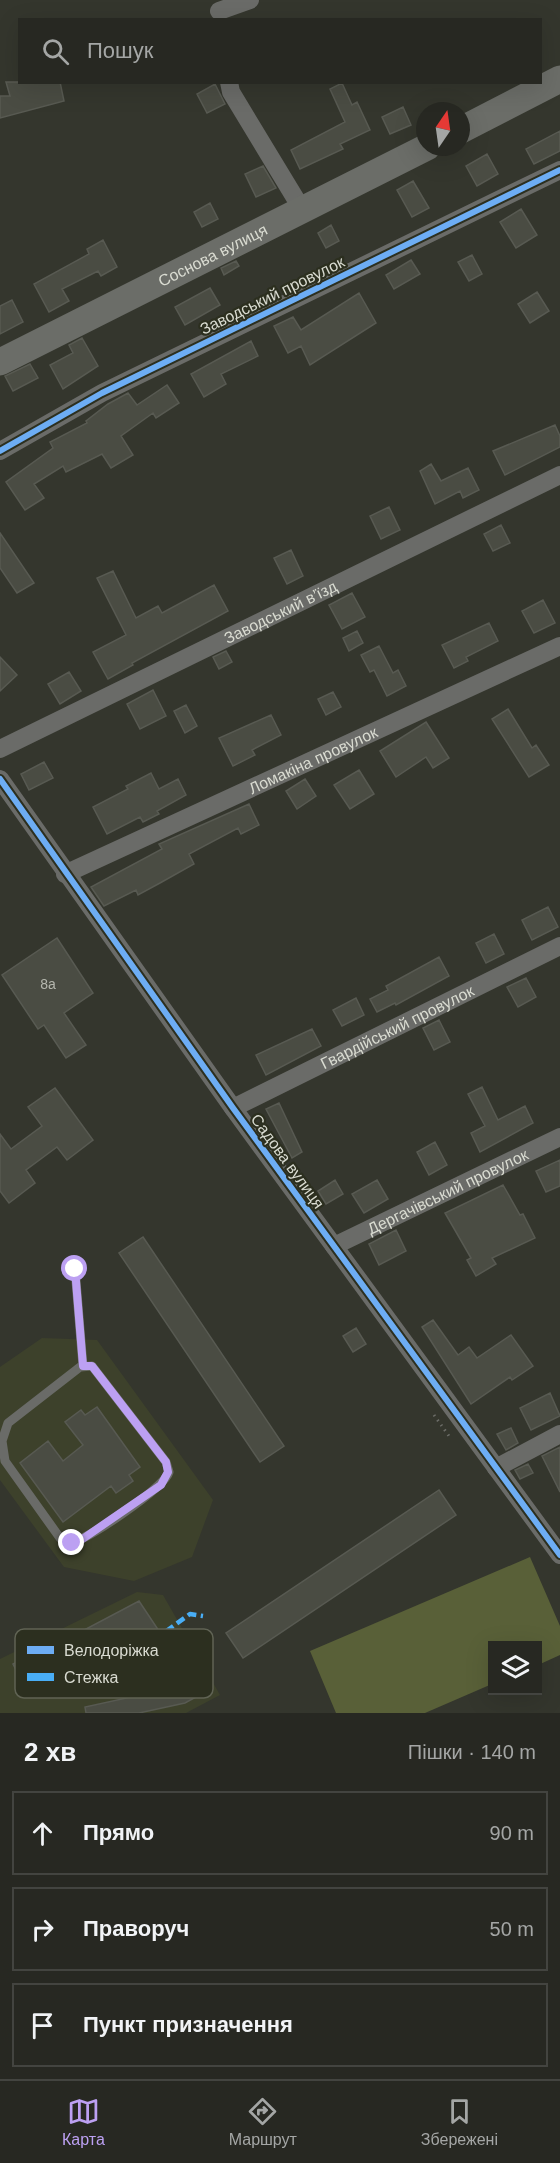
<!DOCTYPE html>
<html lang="uk">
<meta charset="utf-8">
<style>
body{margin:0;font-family:Arial,sans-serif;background:#33342f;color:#f1f3f6}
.controls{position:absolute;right:18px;bottom:18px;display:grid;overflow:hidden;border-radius:0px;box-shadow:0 6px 24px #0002}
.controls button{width:54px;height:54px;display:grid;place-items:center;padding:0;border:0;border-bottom:2px solid #434440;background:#272822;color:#f1f3f6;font:30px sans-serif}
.compass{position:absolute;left:416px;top:102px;width:54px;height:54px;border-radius:50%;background:#272822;box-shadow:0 6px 24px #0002;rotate:13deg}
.stop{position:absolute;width:18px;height:18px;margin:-14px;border:4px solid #bca0f2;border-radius:50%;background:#fff}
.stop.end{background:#bca0f2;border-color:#fff;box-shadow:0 2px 6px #0008}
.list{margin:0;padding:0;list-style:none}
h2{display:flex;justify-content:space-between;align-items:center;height:78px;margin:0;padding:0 24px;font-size:26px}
h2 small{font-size:20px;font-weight:400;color:#a4a6a5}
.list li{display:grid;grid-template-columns:39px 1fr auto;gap:18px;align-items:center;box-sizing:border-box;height:84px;margin:0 12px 12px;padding:0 12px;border:2px solid #434440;border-radius:0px}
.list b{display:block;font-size:22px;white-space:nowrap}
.list em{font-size:20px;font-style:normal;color:#a4a6a5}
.icon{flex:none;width:33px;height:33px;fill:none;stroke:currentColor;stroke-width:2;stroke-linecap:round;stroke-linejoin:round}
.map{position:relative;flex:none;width:560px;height:1713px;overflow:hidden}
.search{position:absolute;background:#272822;box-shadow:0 6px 24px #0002;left:18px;right:18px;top:18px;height:66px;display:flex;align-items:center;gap:15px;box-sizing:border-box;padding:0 21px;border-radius:0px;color:#a4a6a5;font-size:22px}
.sheet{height:366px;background:#272822}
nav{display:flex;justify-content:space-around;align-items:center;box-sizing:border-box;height:84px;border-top:2px solid #434440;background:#272822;font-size:16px;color:#a4a6a5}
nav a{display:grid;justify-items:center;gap:3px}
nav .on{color:#bca0f2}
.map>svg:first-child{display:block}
</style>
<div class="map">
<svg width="560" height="1713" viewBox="0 0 560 1713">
<rect width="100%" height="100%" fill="#34362d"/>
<path fill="#3d412b" d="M 42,1338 L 97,1340 L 213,1500 L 192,1557 L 134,1581 L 64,1567 L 0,1480 L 0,1367 Z
M 137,1592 L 163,1595 L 220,1695 L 186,1713 L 0,1713 L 0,1659 Z"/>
<path fill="#596038" d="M 530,1557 L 560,1626 L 560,1655 L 538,1665 L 538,1646 L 492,1646 L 492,1684 L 425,1713 L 336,1713 L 310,1651 Z"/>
<path fill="#4a4c43" stroke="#585a52" stroke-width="1.5" d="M 6,82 L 60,82 L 64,101 L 0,118 L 0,96 L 10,96 Z
M 342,83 L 352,105 L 357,102 L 370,130 L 340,144 L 343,149 L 300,169 L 291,150 L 345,122 L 330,89 Z
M 215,84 L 225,104 L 207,113 L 197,94 Z
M 403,107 L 411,125 L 390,134 L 382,117 Z
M 560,131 L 560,151 L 534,164 L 526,149 Z
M 487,154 L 498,174 L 477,186 L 466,166 Z
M 263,166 L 276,188 L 256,197 L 245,174 Z
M 413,181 L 429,208 L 412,217 L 397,190 Z
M 210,203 L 218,219 L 202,227 L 194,212 Z
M 521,209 L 537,235 L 516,248 L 500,222 Z
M 331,225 L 339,241 L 326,248 L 318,233 Z
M 103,240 L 117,267 L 101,276 L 98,271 L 62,289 L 69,301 L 49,312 L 34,284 L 89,254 L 87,249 Z
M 472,255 L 482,274 L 469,281 L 458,262 Z
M 411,260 L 420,274 L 394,289 L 386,275 Z
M 236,261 L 239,266 L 224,275 L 221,268 Z
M 210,288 L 220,305 L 185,325 L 175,307 Z
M 537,292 L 549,311 L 530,323 L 518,304 Z
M 359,293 L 376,323 L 310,365 L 301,346 L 288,353 L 274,326 L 293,317 L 301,330 Z
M 12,300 L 23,322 L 0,334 L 0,306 Z
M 82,338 L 98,366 L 63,389 L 50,365 L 73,353 L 69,345 Z
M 251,341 L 258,356 L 221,374 L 226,384 L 204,397 L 191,374 Z
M 30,364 L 38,378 L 13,391 L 5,376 Z
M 167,385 L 179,403 L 156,418 L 153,413 L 121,436 L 133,455 L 111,468 L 102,454 L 66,472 L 63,466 L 34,484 L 44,498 L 25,510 L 6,482 L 53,448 L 50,442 L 87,423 L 86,421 L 108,404 L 128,393 L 137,405 Z
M 555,425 L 560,436 L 560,447 L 505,475 L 493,451 Z
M 431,464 L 441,481 L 468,468 L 479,490 L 463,498 L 460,491 L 435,504 L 420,471 Z
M 389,507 L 400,530 L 381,539 L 370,516 Z
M 501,525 L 510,543 L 493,551 L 484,534 Z
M 0,533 L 34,583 L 17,593 L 0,568 Z
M 291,550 L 303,576 L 287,584 L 274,558 Z
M 113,571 L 136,618 L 158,606 L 162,613 L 214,585 L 228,611 L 132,663 L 133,665 L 108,679 L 93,652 L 126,635 L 97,578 Z
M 352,593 L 365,617 L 342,629 L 329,605 Z
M 543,600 L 555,623 L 534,633 L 522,611 Z
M 489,623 L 498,641 L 466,657 L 468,661 L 454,668 L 442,645 Z
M 357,631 L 363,643 L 349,651 L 343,638 Z
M 379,646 L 393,673 L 398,670 L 406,686 L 387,696 L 374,670 L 370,672 L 361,655 Z
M 226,651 L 232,662 L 219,669 L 213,657 Z
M 0,657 L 17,675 L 0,691 Z
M 69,672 L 81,691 L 60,704 L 48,684 Z
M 153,690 L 166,716 L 140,729 L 127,704 Z
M 333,692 L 341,707 L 326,715 L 318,699 Z
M 186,705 L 197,726 L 185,733 L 174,711 Z
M 508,709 L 532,748 L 536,745 L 549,765 L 529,777 L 492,719 Z
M 271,715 L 281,735 L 252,750 L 255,755 L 233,766 L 219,738 Z
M 426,722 L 449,758 L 433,768 L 426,757 L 396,777 L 380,751 Z
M 44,762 L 53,778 L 29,790 L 21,774 Z
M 359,770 L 374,794 L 350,809 L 334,785 Z
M 151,773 L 159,789 L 178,779 L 186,795 L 157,811 L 159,814 L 143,822 L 140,817 L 107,834 L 93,807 L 128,789 L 126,786 Z
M 305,779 L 316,796 L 297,809 L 286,791 Z
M 249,804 L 259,825 L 241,834 L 238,828 L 189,854 L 194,864 L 160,883 L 138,895 L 136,890 L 104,906 L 93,890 L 91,887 L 162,849 L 159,844 Z
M 548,907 L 558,927 L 532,940 L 522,920 Z
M 494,934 L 504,954 L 486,963 L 476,943 Z
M 57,938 L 93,993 L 64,1013 L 86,1045 L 66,1058 L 44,1025 L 38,1029 L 2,975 Z
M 439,957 L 449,976 L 396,1005 L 395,1003 L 377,1012 L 370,999 L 388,990 L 386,986 Z
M 526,978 L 536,997 L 518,1007 L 507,987 Z
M 356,998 L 364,1015 L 342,1026 L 333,1010 Z
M 439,1020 L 450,1042 L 434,1050 L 423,1028 Z
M 312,1029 L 321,1046 L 266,1075 L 256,1055 Z
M 482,1087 L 498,1120 L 525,1106 L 533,1123 L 480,1152 L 471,1133 L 485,1126 L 468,1094 Z
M 55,1088 L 93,1140 L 67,1160 L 57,1147 L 26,1170 L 35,1183 L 9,1203 L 0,1191 L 0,1134 L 11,1149 L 42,1126 L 28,1107 Z
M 279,1103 L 302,1152 L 292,1158 L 266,1109 Z
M 435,1142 L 447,1165 L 429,1175 L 417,1152 Z
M 560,1160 L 560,1186 L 546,1192 L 536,1171 Z
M 335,1180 L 343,1194 L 326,1204 L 318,1191 Z
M 377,1180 L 388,1199 L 364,1213 L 352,1194 Z
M 503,1185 L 520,1215 L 523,1214 L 535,1238 L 492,1258 L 496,1264 L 476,1276 L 467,1260 L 471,1258 L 445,1213 Z
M 396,1230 L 406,1251 L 379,1265 L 369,1244 Z
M 143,1237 L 284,1446 L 260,1462 L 119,1253 Z
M 433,1320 L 458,1355 L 469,1347 L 477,1358 L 511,1335 L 533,1366 L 512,1380 L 510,1377 L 471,1404 L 422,1327 Z
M 356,1328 L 366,1344 L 353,1352 L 343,1336 Z
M 550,1393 L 560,1416 L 531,1430 L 520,1408 Z
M 97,1407 L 140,1467 L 129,1475 L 133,1481 L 116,1493 L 111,1486 L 63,1522 L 20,1463 L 48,1441 L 63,1461 L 83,1445 L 65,1422 L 81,1410 L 85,1415 Z
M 511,1428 L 518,1443 L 506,1450 L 497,1434 Z
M 560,1447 L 560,1492 L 542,1456 Z
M 528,1464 L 533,1473 L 520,1479 L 515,1470 Z
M 439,1490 L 456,1515 L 243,1658 L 226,1633 Z
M 139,1601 L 159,1631 L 51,1688 L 43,1672 L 23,1683 L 13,1664 L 35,1652 L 37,1655 Z
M 177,1632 L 207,1691 L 185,1703 L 139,1713 L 86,1713 L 85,1707 L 177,1687 L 155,1644 Z"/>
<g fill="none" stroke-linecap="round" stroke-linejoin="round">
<path stroke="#6c6d68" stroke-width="3" stroke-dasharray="1.5 4.5" stroke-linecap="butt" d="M 434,1415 L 449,1436"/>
<path stroke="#6a6b68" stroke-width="9" d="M 75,1269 L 83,1366
M 92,1366 L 166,1462 L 169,1472 C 165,1487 83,1544 68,1543 L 60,1538 L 5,1461 L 2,1441 L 8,1423 L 80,1367 Z"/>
<g stroke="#6a6b68" stroke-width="18">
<path d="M 219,11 L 250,0"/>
<path d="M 229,82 L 231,92 L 303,211"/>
<path d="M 0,451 L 102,393 L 560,170"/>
<path id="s1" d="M 0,749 L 560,475"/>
<path d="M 0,779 L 233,1108 L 560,1555"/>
<path id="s2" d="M 65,874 L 560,646"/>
<path id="s3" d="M 233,1108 L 560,946"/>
<path id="s4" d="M 334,1246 L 560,1137"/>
<path d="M 496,1468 L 560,1434"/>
</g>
<g stroke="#6b6d68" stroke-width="27">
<path d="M 461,130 L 560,79"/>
<path id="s5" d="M 0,362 L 427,147"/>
</g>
<path stroke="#49aef6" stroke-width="4.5" stroke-dasharray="9 4.5" stroke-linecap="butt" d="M 149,1662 L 147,1645 L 190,1614 L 203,1616"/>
<defs>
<path id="cycleway" d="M 0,451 L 102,393 L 560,170
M 0,779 L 233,1108 L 560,1555"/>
</defs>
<use href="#cycleway" stroke="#2c2f1f" stroke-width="10"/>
<use href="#cycleway" stroke="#6dadf4" stroke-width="6"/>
</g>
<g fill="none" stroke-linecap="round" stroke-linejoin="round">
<path stroke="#bca0f2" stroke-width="8" d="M 72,1543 L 81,1540 L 161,1485 L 168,1472 L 166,1462 L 92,1366 L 83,1366 L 75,1269"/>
</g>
<g text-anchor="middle" stroke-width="4.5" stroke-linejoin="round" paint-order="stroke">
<g font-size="14" fill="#b5b7ae">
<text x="48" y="989">8а</text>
</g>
<g font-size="16" fill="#d9dbd1" stroke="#2c2f1f">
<text dy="6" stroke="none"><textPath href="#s5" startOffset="238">Соснова вулиця</textPath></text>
<text transform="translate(272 295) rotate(-26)" y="6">Заводський провулок</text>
<text dy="6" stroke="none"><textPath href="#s1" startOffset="312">Заводський в’їзд</textPath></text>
<text dy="6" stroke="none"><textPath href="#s2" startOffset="273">Ломакіна провулок</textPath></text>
<text dy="6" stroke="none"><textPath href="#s3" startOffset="183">Гвардійський провулок</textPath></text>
<text transform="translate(288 1161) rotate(54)" y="6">Садова вулиця</text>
<text dy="6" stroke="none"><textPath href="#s4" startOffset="126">Дергачівський провулок</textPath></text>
</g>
</g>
<rect x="15" y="1629" width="198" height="69" rx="9" fill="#2c2f1f" stroke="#606354" stroke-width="1.5"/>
<rect x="27" y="1646" width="27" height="8" fill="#6dadf4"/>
<rect x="27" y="1673" width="27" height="8" fill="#49aef6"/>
<g font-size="16" fill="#d9dbd1">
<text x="64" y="1656">Велодоріжка</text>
<text x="64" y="1683">Стежка</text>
</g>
</svg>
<div class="controls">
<button><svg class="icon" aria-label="layers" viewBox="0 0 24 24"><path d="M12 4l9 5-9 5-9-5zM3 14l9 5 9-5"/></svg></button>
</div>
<svg class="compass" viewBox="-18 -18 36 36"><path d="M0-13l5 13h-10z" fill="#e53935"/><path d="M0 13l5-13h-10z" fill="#a4a6a5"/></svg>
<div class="stop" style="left:75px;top:1269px"></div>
<div class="stop end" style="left:72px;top:1543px"></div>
<div class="search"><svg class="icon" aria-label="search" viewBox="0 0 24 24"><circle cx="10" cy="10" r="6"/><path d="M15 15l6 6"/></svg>Пошук</div>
</div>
<section class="sheet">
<h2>2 хв<small>Пішки · 140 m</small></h2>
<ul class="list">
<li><svg class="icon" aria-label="ahead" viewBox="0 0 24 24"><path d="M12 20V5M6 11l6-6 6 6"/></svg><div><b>Прямо</b></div><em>90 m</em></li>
<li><svg class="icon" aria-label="right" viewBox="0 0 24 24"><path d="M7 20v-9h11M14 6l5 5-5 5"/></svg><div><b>Праворуч</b></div><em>50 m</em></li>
<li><svg class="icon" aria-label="arrive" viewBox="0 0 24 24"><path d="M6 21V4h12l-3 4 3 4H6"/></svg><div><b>Пункт призначення</b></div></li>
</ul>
</section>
<nav>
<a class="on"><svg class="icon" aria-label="map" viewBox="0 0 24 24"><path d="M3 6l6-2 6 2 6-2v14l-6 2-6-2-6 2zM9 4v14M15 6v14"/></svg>Карта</a>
<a><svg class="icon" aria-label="directions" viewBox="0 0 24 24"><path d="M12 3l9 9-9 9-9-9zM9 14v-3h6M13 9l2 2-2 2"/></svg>Маршрут</a>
<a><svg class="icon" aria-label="saved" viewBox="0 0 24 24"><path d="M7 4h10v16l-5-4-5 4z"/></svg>Збережені</a>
</nav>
